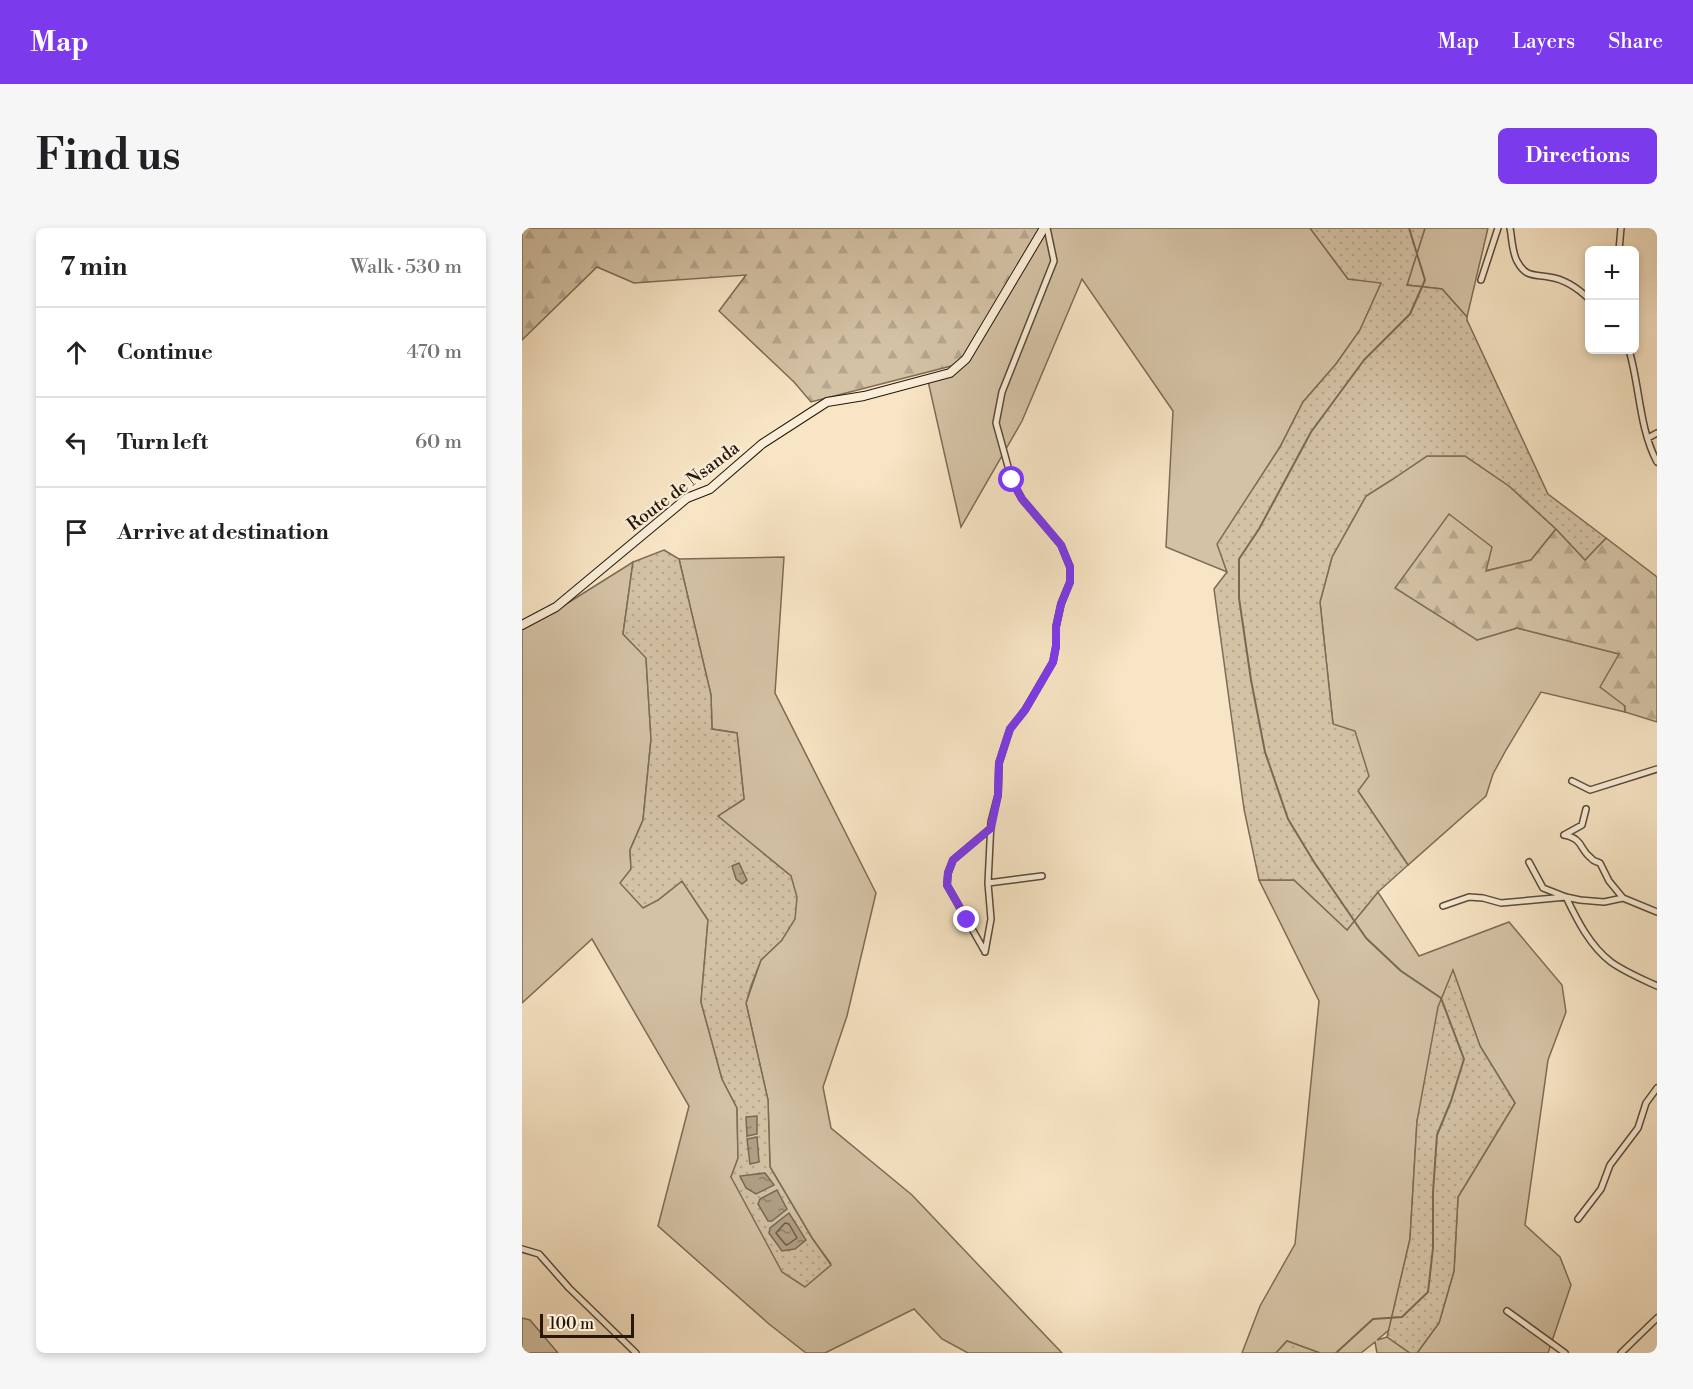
<!DOCTYPE html>
<meta charset="utf-8">
<style>
body{margin:0;font-family:"Libre Bodoni",serif;background:#f6f6f6;color:#202124}
.controls{position:absolute;right:18px;top:18px;display:grid;overflow:hidden;border-radius:9px;box-shadow:0 3px 9px #0003}
.controls button{width:54px;height:54px;display:grid;place-items:center;padding:0;border:0;border-bottom:2px solid #e0e0e0;background:#fff;color:#202124;font:30px sans-serif}
.scale{position:absolute;left:18px;bottom:15px;width:94px;box-sizing:border-box;padding-left:6px;border:3px solid #261708;border-top:0;font-size:16px;line-height:21px;white-space:nowrap;color:#261708;-webkit-text-stroke:4px #faeed9;paint-order:stroke}
.stop{position:absolute;width:18px;height:18px;margin:-14px;border:4px solid #7c3aed;border-radius:50%;background:#fff}
.stop.end{background:#7c3aed;border-color:#fff;box-shadow:0 2px 6px #0008}
.list{margin:0;padding:0;list-style:none}
h2{display:flex;justify-content:space-between;align-items:center;height:78px;margin:0;padding:0 24px;font-size:26px}
h2 small{font-size:20px;font-weight:400;color:#757577}
.list li{display:grid;grid-template-columns:39px 1fr auto;gap:18px;align-items:center;box-sizing:border-box;height:90px;padding:0 24px;border-top:2px solid #e0e0e0}
.list b{display:block;font-size:22px;white-space:nowrap}
.list em{font-size:20px;font-style:normal;color:#757577}
.icon{flex:none;width:33px;height:33px;fill:none;stroke:currentColor;stroke-width:2;stroke-linecap:round;stroke-linejoin:round}
.map{position:relative;flex:none;width:1135px;height:1125px;overflow:hidden;border-radius:9px}
header{display:flex;align-items:center;gap:36px;box-sizing:border-box;height:84px;padding:0 30px;background:#7c3aed;color:#fff}
header strong{font-size:28px}
nav{display:flex;gap:33px;margin-inline-start:auto;font-size:21px}
.intro{display:flex;align-items:center;justify-content:space-between;box-sizing:border-box;height:144px;padding:0 36px}
h1{margin:0;font-size:42px}
.button{padding:15px 27px;border-radius:9px;background:#7c3aed;color:#fff;font-size:21px;font-weight:700}
main{display:flex;gap:36px;padding:0 36px}
aside{flex:1;background:#fff;border-radius:9px;box-shadow:0 3px 9px #0003}
.map>svg:first-child{display:block}
</style>
<header>
<strong>Map</strong>
<nav><a>Map</a><a>Layers</a><a>Share</a></nav>
</header>
<div class="intro"><h1>Find us</h1><a class="button">Directions</a></div>
<main>
<aside>
<h2>7 min<small>Walk · 530 m</small></h2>
<ul class="list">
<li><svg class="icon" aria-label="ahead" viewBox="0 0 24 24"><path d="M12 20V5M6 11l6-6 6 6"/></svg><div><b>Continue</b></div><em>470 m</em></li>
<li><svg class="icon" aria-label="left" viewBox="0 0 24 24"><path d="M17 20v-9H6M10 6l-5 5 5 5"/></svg><div><b>Turn left</b></div><em>60 m</em></li>
<li><svg class="icon" aria-label="arrive" viewBox="0 0 24 24"><path d="M6 21V4h12l-3 4 3 4H6"/></svg><div><b>Arrive at destination</b></div></li>
</ul>
</aside>
<div class="map">
<svg width="1135" height="1125" viewBox="0 0 1135 1125">
<defs>
<pattern id="forest-firs" width="22" height="20" patternUnits="userSpaceOnUse" patternTransform="scale(1.5)"><rect width="22" height="20" fill="#d4c2a5"/><path d="M5 1l3.5 6h-7zM16 11l3.5 6h-7z" fill="#b6a68d"/></pattern>
<pattern id="garden-dots" width="8" height="8" patternUnits="userSpaceOnUse" patternTransform="scale(1.5)"><rect width="8" height="8" fill="#d4c2a5"/><path d="M2 2h.1M6 6h.1" fill="none" stroke="#b6a68d" stroke-width="1.8" stroke-linecap="round"/></pattern>
<pattern id="water-ripples" width="26" height="14" patternUnits="userSpaceOnUse" patternTransform="scale(1.5)"><rect width="26" height="14" fill="#b19f85"/><path d="M2 4q2-2 4 0t4 0M15 11q2-2 4 0t4 0" fill="none" stroke="#90816b"/></pattern>
</defs>
<rect width="100%" height="100%" fill="#f8e5c5"/>
<filter id="stains"><feTurbulence type="fractalNoise" baseFrequency=".00333" numOctaves="4"/><feColorMatrix values="0 0 0 0 .2 0 0 0 0 .09 0 0 0 0 .02 0 0 0 .5 -.17"/></filter>
<radialGradient id="worn" r=".72"><stop offset=".6" stop-color="#630" stop-opacity="0"/><stop offset="1" stop-color="#630" stop-opacity=".3"/></radialGradient>
<path fill="#d4c2a5" stroke="#7d6c56" stroke-width="1.5" d="M 526,0 L 788,0 L 826,51 L 860,54 L 838,102 L 814,136 L 781,174 L 758,219 L 696,316 L 705,344 L 644,319 L 651,183 L 560,51 L 500,193 L 439,299 L 406,153 L 429,148 L 448,132 Z
M 903,0 L 966,0 L 945,89 L 920,61 L 885,57 Z
M 905,228 L 943,228 L 987,258 L 1034,301 L 1009,332 L 963,343 L 927,286 L 955,412 L 995,400 L 1098,426 L 1103,484 L 1019,464 L 984,522 L 971,546 L 964,568 L 886,637 L 836,563 L 811,496 L 798,374 L 810,329 L 844,268 Z
M 262,329 L 253,465 L 354,665 L 325,788 L 301,859 L 309,900 L 390,967 L 540,1125 L 446,1125 L 420,1111 L 392,1081 L 303,1125 L 284,1125 L 247,1096 L 136,998 L 167,878 L 70,711 L 0,775 L 0,400 L 41,378 L 111,334 L 101,406 L 124,429 L 129,511 L 121,592 L 108,622 L 109,641 L 136,672 L 160,653 L 186,692 L 179,774 L 200,851 L 215,880 L 216,931 L 209,949 L 309,1036 L 290,1010 L 248,939 L 246,872 L 224,775 L 239,732 L 260,712 L 269,648 L 195,588 L 222,571 L 215,505 L 190,501 L 189,467 L 157,331 Z
M 737,652 L 772,652 L 825,702 L 856,664 L 897,728 L 987,694 L 1040,757 L 1044,784 L 1026,832 L 1003,997 L 1038,1029 L 1049,1057 L 1026,1125 L 895,1125 L 917,1095 L 932,1043 L 936,969 L 993,875 L 958,818 L 931,743 L 895,893 L 888,1011 L 867,1102 L 855,1112 L 865,1109 L 888,1125 L 855,1125 L 853,1114 L 839,1125 L 798,1125 L 765,1113 L 754,1125 L 720,1125 L 738,1078 L 773,1016 L 797,773 Z
M 0,1090 L 8,1092 L 36,1125 L 0,1125 Z"/>
<path fill="url(#forest-firs)" stroke="#7d6c56" stroke-width="1.5" d="M 0,0 L 518,0 L 437,136 L 289,174 L 272,154 L 197,83 L 224,47 L 112,55 L 75,39 L 0,112 Z
M 927,286 L 970,319 L 964,343 L 1009,332 L 1034,301 L 1063,332 L 1084,310 L 1135,349 L 1135,494 L 1103,484 L 1103,478 L 1078,459 L 1097,426 L 995,400 L 955,412 L 873,360 Z"/>
<path fill="url(#garden-dots)" stroke="#7d6c56" stroke-width="1.5" d="M 788,0 L 903,0 L 885,57 L 920,61 L 945,89 L 945,92 L 1026,266 L 1084,310 L 1063,332 L 1034,301 L 987,258 L 943,228 L 905,228 L 871,251 L 844,268 L 810,329 L 798,374 L 811,496 L 833,503 L 847,548 L 836,563 L 886,637 L 856,664 L 825,702 L 772,652 L 737,652 L 722,581 L 692,361 L 705,344 L 695,316 L 758,219 L 781,174 L 814,136 L 838,102 L 859,55 L 826,51 Z
M 142,322 L 157,331 L 189,467 L 190,501 L 215,505 L 222,571 L 196,588 L 269,648 L 275,669 L 273,691 L 260,712 L 239,732 L 229,758 L 224,775 L 246,872 L 248,939 L 290,1010 L 309,1037 L 283,1059 L 260,1044 L 209,949 L 216,930 L 215,880 L 200,851 L 179,774 L 186,692 L 160,653 L 136,672 L 121,680 L 98,655 L 109,641 L 108,622 L 121,592 L 129,511 L 124,430 L 101,406 L 111,334 Z
M 931,742 L 958,818 L 993,875 L 936,969 L 932,1043 L 917,1095 L 895,1125 L 888,1125 L 865,1109 L 888,1011 L 895,893 L 916,779 Z
M 765,1113 L 798,1125 L 754,1125 Z"/>
<path fill="url(#water-ripples)" stroke="#796953" stroke-width="1.5" d="M 217,635 L 225,652 L 220,656 L 214,651 L 210,638 Z
M 235,888 L 235,906 L 225,908 L 224,889 Z
M 235,909 L 237,934 L 228,936 L 225,911 Z
M 243,945 L 252,957 L 234,966 L 224,960 L 218,948 Z
M 255,962 L 265,981 L 250,993 L 246,993 L 236,976 L 238,971 Z
M 267,985 L 284,1012 L 273,1021 L 260,1023 L 247,1005 L 248,1000 Z"/>
<g fill="none" stroke-linecap="round" stroke-linejoin="round">
<path stroke="#6c5b46" stroke-width="1.5" d="M 263,995 L 267,996 L 275,1010 L 265,1017 L 263,1016 L 254,1005 Z"/>
<path stroke="#796953" stroke-width="2" d="M 814,1125 L 851,1091 L 880,1089 L 906,1064 L 911,1020 L 911,964 L 915,907 L 929,873 L 942,831 L 919,770 L 879,743 L 844,710 L 792,634 L 766,591 L 743,524 L 729,452 L 717,370 L 717,331 L 737,301 L 789,204 L 842,132 L 888,86 L 903,52 L 887,0"/>
<defs>
<path id="street" d="M 988,0 C 990,10 990,24 995,33 C 1004,50 1012,46 1027,49 C 1042,51 1057,61 1068,72
M 1097,22 L 1099,0
M 959,52 L 976,0
M 1107,122 C 1118,159 1117,200 1135,234
M 1126,210 L 1135,205
M 1050,553 L 1068,562 L 1135,541
M 1042,607 C 1062,611 1057,621 1069,630 C 1071,633 1075,634 1078,635 L 1087,653 L 1101,670
M 1042,607 L 1060,597 L 1064,581
M 466,655 L 520,648
M 1044,669 C 1055,692 1068,718 1089,734 C 1103,744 1120,751 1135,758
M 1044,669 L 1058,672 L 1082,674 L 1101,670 L 1135,684
M 921,678 L 947,669 L 961,670 L 979,675 L 1044,669 L 1021,660 L 1007,634
M 462,722 L 425,657 L 426,645 L 431,632 L 469,600
M 463,724 L 469,691 L 466,655 L 469,594 L 476,567 L 477,535 L 488,501 L 503,482 L 531,434 L 534,418 L 534,399 L 539,376 L 548,354 L 548,339 L 539,317 L 500,271 L 490,253 L 474,195 L 480,164 L 532,33 L 525,0
M 1056,991 L 1079,961 L 1088,937 L 1116,900 L 1124,875 L 1135,860
M 0,1021 L 17,1026 L 47,1060 L 114,1125
M 985,1083 L 1043,1125
M 1099,1125 L 1135,1090"/>
<path id="secondary" d="M 0,397 L 34,379 L 165,270 L 188,261 L 240,216 L 305,174 L 342,168 L 428,145 L 444,131 L 522,0"/>
</defs>
<use href="#street" stroke="#5a4a37" stroke-width="8"/>
<use href="#secondary" stroke="#261708" stroke-width="10"/>
<use href="#street" stroke="#faeed9" stroke-width="5"/>
<use href="#secondary" stroke="#faeed9" stroke-width="8"/>
</g>
<g fill="none" stroke-linecap="round" stroke-linejoin="round">
<path stroke="#7c3aed" stroke-width="8" d="M 445,692 L 425,657 L 426,645 L 431,632 L 469,600 L 476,567 L 477,535 L 484,513 L 488,501 L 503,482 L 531,434 L 534,418 L 534,399 L 539,376 L 548,354 L 548,339 L 539,317 L 500,271 L 490,252"/>
</g>
<g text-anchor="middle" stroke-width="4.5" stroke-linejoin="round" paint-order="stroke">
<g font-size="18" fill="#261708" stroke="#faeed9">
<text transform="translate(161 258) rotate(-37)" y="6">Route de Nsanda</text>
</g>
</g>
<rect width="100%" height="100%" filter="url(#stains)"/>
<rect width="100%" height="100%" fill="url(#worn)"/>
</svg>
<div class="controls">
<button>+</button>
<button>−</button>
</div>
<div class="scale">100 m</div>
<div class="stop" style="left:490px;top:252px"></div>
<div class="stop end" style="left:445px;top:692px"></div>
</div>
</main>
